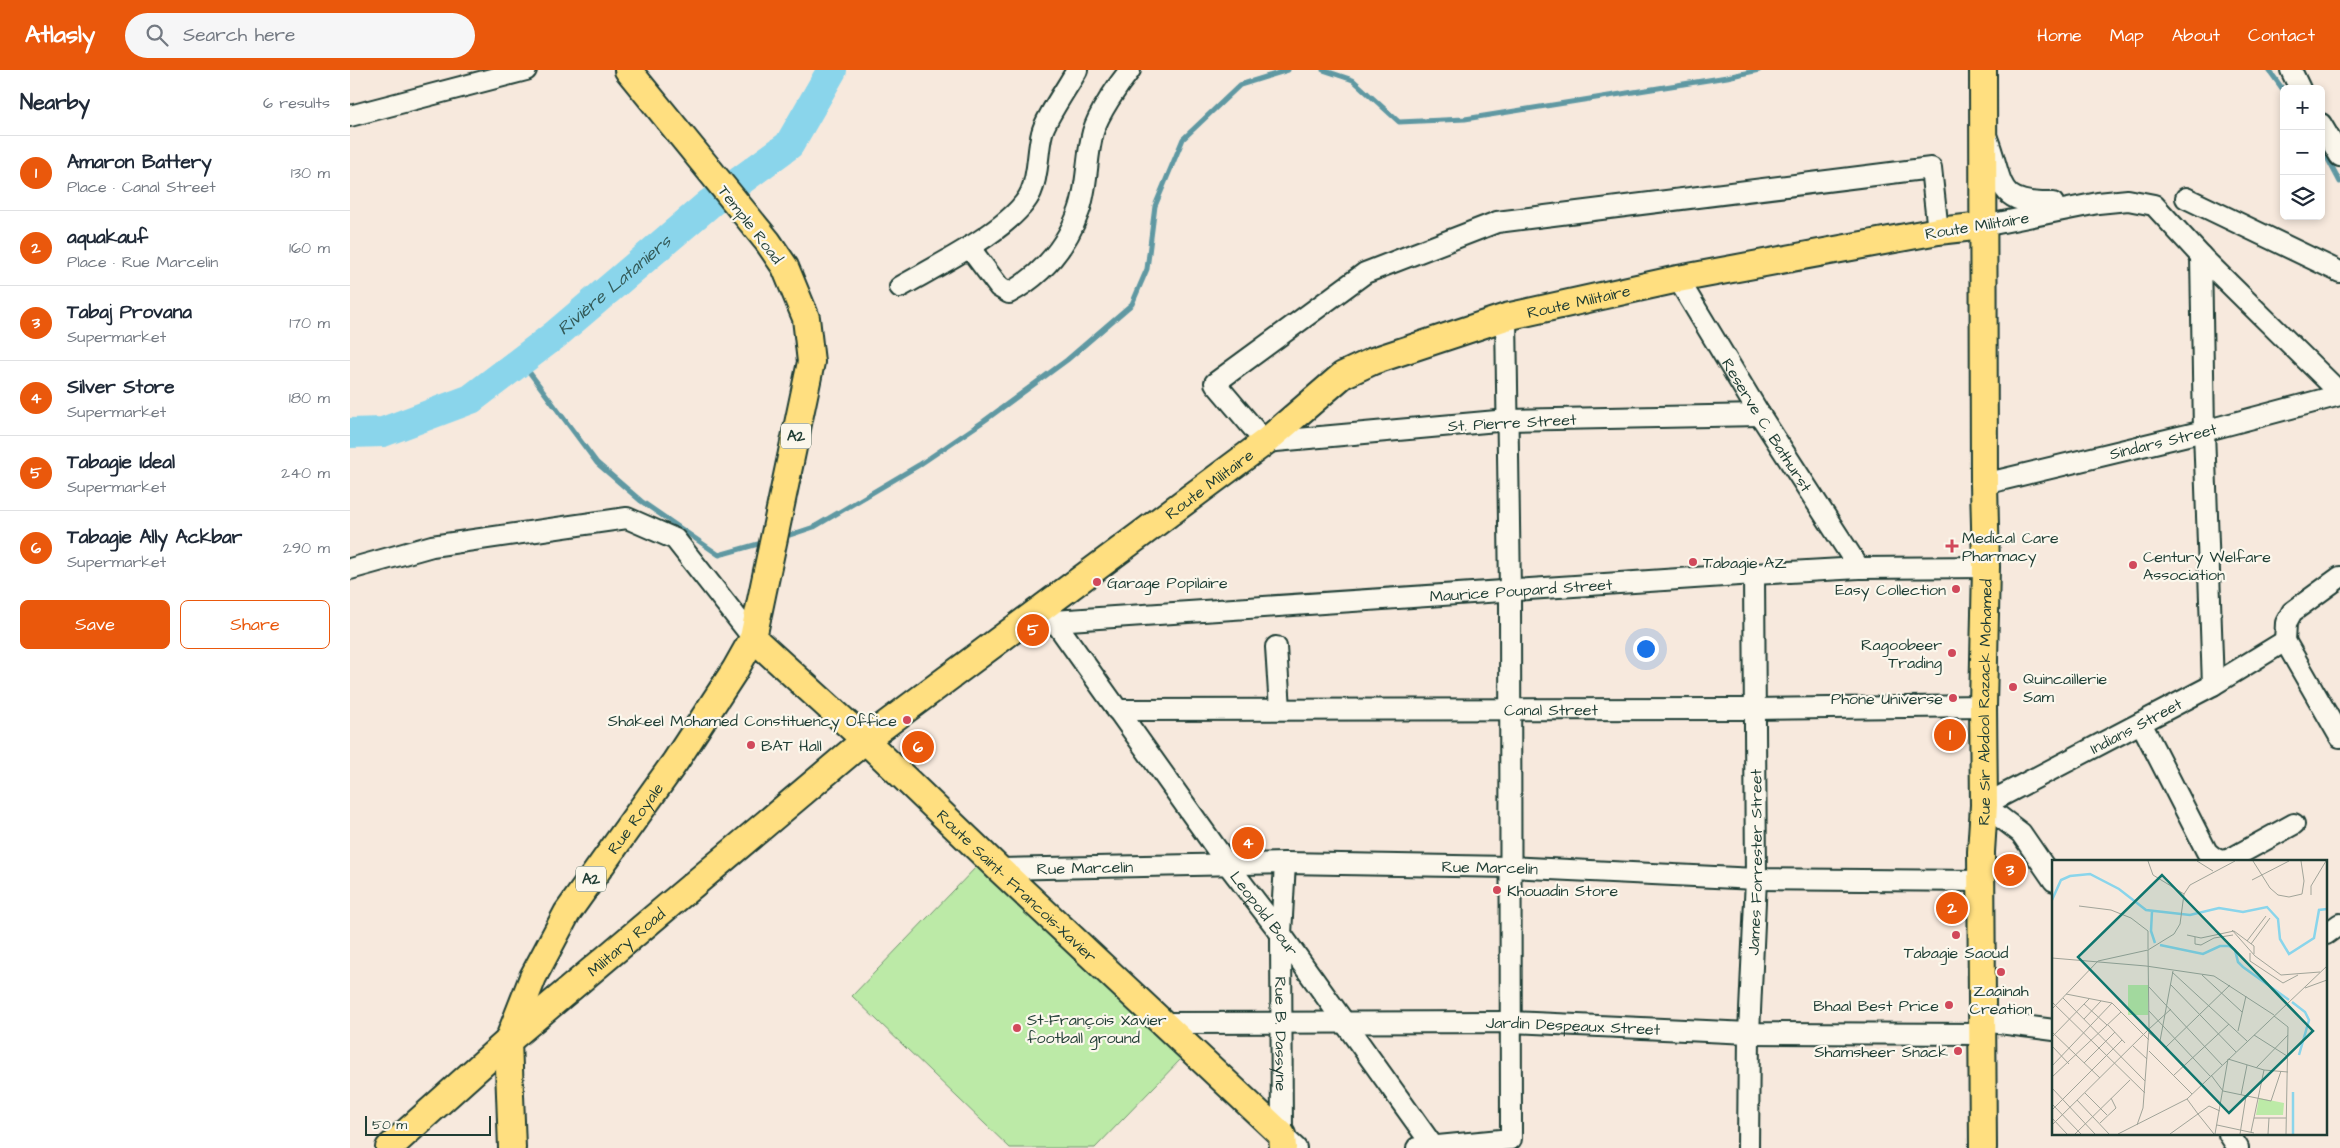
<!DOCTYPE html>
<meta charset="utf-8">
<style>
body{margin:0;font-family:"Architects Daughter",sans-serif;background:#f6f6f7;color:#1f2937}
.controls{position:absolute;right:15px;top:15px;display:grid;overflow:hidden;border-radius:8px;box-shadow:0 2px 8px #0003}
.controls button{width:45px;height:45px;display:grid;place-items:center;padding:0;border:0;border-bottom:1px solid #e0e1e3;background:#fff;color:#1f2937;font:25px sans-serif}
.scale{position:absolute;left:15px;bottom:12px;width:126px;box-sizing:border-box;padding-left:5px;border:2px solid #1f3d34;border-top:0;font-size:14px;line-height:18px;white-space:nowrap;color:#1f3d34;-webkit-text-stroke:4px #fbf7ec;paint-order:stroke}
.you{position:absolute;left:1295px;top:578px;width:18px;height:18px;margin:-12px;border:4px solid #fff;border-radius:50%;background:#1a73e8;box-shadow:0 0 0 8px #1a73e833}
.badge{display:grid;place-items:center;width:32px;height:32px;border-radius:50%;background:#ea580c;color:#fff;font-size:16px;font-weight:700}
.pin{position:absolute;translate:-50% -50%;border:2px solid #fff;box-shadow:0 1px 5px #0006}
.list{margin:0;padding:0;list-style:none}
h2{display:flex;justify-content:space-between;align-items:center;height:65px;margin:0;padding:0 20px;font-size:21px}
h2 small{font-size:16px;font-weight:400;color:#747a83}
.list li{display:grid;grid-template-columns:32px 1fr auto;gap:15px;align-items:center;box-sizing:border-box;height:75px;padding:0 20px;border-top:1px solid #e0e1e3}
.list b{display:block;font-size:19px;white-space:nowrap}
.list p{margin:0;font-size:16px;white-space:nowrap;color:#747a83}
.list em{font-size:16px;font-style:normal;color:#747a83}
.actions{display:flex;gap:10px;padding:15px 20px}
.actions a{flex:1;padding:11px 0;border:1px solid #ea580c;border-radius:8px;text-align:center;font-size:18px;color:#ea580c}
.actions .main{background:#ea580c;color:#fff}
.icon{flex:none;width:28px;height:28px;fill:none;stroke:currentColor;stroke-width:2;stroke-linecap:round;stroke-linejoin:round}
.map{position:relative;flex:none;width:1990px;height:1078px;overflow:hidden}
header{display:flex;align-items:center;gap:30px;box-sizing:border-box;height:70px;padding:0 25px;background:#ea580c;color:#fff}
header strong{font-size:24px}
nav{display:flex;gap:28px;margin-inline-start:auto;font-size:18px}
.search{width:350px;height:45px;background:#f6f6f7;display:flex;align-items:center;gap:12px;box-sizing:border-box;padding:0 18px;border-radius:28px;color:#747a83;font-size:19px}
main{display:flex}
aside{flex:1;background:#fff}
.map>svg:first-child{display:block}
</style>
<header>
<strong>Atlasly</strong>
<div class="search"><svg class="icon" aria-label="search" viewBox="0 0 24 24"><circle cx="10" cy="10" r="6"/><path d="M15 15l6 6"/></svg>Search here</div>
<nav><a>Home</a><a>Map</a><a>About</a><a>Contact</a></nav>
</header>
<main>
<aside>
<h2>Nearby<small>6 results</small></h2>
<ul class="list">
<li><span class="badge">1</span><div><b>Amaron Battery</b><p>Place · Canal Street</p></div><em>130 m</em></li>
<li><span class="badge">2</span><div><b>aquakauf</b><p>Place · Rue Marcelin</p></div><em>160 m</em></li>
<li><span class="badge">3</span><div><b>Tabaj Provana</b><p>Supermarket</p></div><em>170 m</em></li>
<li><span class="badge">4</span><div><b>Silver Store</b><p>Supermarket</p></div><em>180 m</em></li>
<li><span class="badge">5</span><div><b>Tabagie Ideal</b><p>Supermarket</p></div><em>240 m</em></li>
<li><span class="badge">6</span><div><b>Tabagie Ally Ackbar</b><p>Supermarket</p></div><em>290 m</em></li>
</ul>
<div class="actions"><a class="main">Save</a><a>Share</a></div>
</aside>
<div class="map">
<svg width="1990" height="1078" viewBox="0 0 1990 1078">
<rect width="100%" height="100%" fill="#f7e9dd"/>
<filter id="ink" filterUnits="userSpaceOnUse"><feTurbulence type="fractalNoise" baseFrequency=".02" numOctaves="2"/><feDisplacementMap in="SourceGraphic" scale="10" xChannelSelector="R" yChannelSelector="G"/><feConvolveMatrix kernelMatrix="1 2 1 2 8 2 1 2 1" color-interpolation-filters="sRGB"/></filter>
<g filter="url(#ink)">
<path fill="#bceaa7" stroke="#6e946e" d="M 629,794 L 831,989 L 745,1078 L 660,1078 L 502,926 Z"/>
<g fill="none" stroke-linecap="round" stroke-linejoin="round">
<path stroke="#5f98a2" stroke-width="5" d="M 973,0 L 1003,10 L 1049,52 L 1115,49 L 1377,7 L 1409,0
M 1919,0 L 1934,21
M 1971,76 L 1990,112
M 171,291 L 247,393 L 291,431 L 369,485 L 408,474
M 440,465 L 464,457 L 569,395 L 634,351 L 717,290 L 782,234 L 797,199 L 805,136 L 833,69 L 890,15 L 938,0"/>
<path stroke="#8ad5eb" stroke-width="30" id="s1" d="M 0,363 L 33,362 L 121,329 L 205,265 L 360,133 L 439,75 L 482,0"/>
<defs>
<g id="minor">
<path d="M 1941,0 L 1950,19"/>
<path d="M 0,46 L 176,0"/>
<path d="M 1971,54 L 1990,86"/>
<path d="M 1637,68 C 1655,115 1644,134 1703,133"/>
<path d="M 1836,128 L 1990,202"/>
<path d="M 1633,156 L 1748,133 L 1778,130 L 1804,135 L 1851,186 L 1990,323"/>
<path d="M 619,177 L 649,217 L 659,223 C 692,205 716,177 729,141 C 738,116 736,87 743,62 C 748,44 768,15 780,0"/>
<path d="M 1851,186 L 1854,361 L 1863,615"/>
<path id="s2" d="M 1328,209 L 1410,345 L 1509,498"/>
<path d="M 550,217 C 584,197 665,158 681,122 C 689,104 687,82 692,63 C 695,49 719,15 727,0"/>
<path d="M 1410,345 L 1158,350 L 915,372 L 865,313 L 1015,203 L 1147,152 L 1581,98 L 1588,161"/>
<path id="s3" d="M 1634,414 L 1854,361 L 1990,325"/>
<path d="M 0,499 L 82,476 L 277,448 L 325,469 L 403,568"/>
<path id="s4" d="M 698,542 L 878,795 L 931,864 L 1083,1076"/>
<path id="s5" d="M 704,551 L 1404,504 L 1509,498 L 1636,497"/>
<path d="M 1935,571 L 1990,667"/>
<path d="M 1935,571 L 1936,553 L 1942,542 L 1990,507"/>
<path d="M 926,577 L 930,639"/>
<path id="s6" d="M 767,640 L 1405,639 L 1633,636"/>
<path d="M 1791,653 L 1857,782 C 1866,790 1871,793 1882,788 L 1885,792"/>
<path d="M 1882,788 L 1944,754"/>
<path id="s7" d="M 935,793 L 931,864 L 932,1065 L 946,1078"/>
<path id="s8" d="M 649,799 L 935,793 L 1160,797 L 1406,809 L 1632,811"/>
<path id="s9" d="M 1704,811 L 1671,763 L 1634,735 L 1863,615 L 1935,571"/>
<path d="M 1976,864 L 1990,854"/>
<path d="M 1633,951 L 1704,960"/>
<path id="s10" d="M 814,953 L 1161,952 L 1399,963 L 1632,964"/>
<path d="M 1879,1064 L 1888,1078"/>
<path d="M 1067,1078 L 1161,1069 L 1160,521 L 1156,247"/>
<path id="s11" d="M 1398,1078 L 1399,963 L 1406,809 L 1404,504"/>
</g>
<g id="major">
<path id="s12" d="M 403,568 L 515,670 L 649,799 L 932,1065 L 933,1078"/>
<path id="s13" d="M 39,1078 L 158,971 L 515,670 L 915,372 L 993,305 L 1023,291 L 1156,247 L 1328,209 L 1588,161 L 1633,156"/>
<path id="s14" d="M 162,1078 L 158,971 L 183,907 L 217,843 L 325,692 L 385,600 L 403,568 L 461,292 L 456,248 L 435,197 L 418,172 L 278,0"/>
<path id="s15" d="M 1633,1078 L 1631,782 L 1634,735 L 1633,636 L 1636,497 L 1634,414 L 1633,0"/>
</g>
</defs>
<use href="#minor" stroke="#1f3d34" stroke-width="24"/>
<use href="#major" stroke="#1f3d34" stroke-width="30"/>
<use href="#minor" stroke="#fbf7ec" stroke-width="20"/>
<use href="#major" stroke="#ffdf80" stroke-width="26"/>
</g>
</g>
<g fill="#d1495b" stroke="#fbf7ec" stroke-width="2">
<path d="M1599.5 468.5h5v5h5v5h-5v5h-5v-5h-5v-5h5z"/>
<circle cx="1343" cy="492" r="5"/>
<circle cx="1783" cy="495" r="5"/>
<circle cx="747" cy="512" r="5"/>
<circle cx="1606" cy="519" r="5"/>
<circle cx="1602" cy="583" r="5"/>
<circle cx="1663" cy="617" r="5"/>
<circle cx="1603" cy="628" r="5"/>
<circle cx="557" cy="650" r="5"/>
<circle cx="401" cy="675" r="5"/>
<circle cx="1147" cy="820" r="5"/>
<circle cx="1606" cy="865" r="5"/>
<circle cx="1651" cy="902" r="5"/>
<circle cx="1599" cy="935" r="5"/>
<circle cx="667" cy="958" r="5"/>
<circle cx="1608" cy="981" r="5"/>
</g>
<g text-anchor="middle" stroke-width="4.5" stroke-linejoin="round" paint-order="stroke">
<g fill="#fbf7ec" stroke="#61756b" stroke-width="1">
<rect x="431" y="353.5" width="30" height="25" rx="4"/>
<rect x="226" y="796.5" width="30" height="25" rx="4"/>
</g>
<g font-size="15" font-weight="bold" fill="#1f3d34">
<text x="446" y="371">A2</text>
<text x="241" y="814">A2</text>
</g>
<g font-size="16" fill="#1f3d34" stroke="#fbf7ec">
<text transform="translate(401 154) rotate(52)" y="6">Temple Road</text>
<text transform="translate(1627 155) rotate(-9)" y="6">Route Militaire</text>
<text dy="6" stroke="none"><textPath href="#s13" startOffset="1476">Route Militaire</textPath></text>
<text transform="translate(1162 352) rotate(-3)" y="6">St. Pierre Street</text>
<text dy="6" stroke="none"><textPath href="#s2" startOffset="171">Reserve C. Bathurst</textPath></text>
<text dy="6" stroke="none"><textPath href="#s3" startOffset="184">Sindars Street</textPath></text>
<text dy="6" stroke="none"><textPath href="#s13" startOffset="1056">Route Militaire</textPath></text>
<text dy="6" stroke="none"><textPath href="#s5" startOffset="468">Maurice Poupard Street</textPath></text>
<text dy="6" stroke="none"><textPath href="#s15" startOffset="446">Rue Sir Abdool Razack Mohamed</textPath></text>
<text dy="6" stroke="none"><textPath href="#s6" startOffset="434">Canal Street</textPath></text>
<text dy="6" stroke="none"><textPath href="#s9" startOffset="276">Indians Street</textPath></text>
<text dy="6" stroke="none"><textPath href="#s14" startOffset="365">Rue Royale</textPath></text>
<text dy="6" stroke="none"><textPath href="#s11" startOffset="286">James Forrester Street</textPath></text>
<text dy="6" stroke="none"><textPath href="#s8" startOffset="491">Rue Marcelin</textPath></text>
<text dy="6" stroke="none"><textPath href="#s8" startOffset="86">Rue Marcelin</textPath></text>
<text dy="6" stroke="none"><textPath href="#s12" startOffset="362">Route Saint- Francois-Xavier</textPath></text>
<text dy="6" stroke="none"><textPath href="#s4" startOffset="371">Leopold Bour</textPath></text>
<text dy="6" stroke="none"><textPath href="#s13" startOffset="314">Military Road</textPath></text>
<text dy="6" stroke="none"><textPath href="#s10" startOffset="409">Jardin Despeaux Street</textPath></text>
<text dy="6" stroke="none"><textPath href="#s7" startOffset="171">Rue B. Dassyne</textPath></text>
</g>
<g font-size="16" fill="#1f3d34" stroke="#fbf7ec" text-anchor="start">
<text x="1612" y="473">Medical Care<tspan x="1612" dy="18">Pharmacy</tspan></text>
<text x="1793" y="492">Century Welfare<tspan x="1793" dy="18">Association</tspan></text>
<text x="1353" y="498">Tabagie AZ</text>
<text x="757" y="518">Garage Popilaire</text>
<text x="1596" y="525" text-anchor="end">Easy Collection</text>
<text x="1592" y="580" text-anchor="end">Ragoobeer<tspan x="1592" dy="18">Trading</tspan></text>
<text x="1673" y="614">Quincaillerie<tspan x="1673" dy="18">Sam</tspan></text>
<text x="1593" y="634" text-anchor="end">Phone Universe</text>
<text x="547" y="656" text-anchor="end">Shakeel Mohamed Constituency Office</text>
<text x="411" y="681">BAT Hall</text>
<text x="1157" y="826">Khouadin Store</text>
<text x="1606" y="888" text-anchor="middle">Tabagie Saoud</text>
<text x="1651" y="926" text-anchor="middle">Zaainah<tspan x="1651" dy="18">Creation</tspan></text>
<text x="1589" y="941" text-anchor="end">Bhaal Best Price</text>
<text x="677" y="955">St-François Xavier<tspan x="677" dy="18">football ground</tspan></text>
<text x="1598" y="987" text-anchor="end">Shamsheer Snack</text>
</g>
<g font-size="18" font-style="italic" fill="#345b59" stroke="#fbf7ec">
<text dy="6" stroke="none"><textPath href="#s1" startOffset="310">Rivière Lataniers</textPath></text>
</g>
</g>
<g transform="translate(1702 790)">
<rect width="275" height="275" fill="#f7e9dd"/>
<path d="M 76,125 L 96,125 L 96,155 L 76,155 ZM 207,238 L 232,243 L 231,255 L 204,255 Z" fill="#bceaa7"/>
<path fill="none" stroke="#8ad5eb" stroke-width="2.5" d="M 0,40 L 9,20 L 18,16 L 38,14 L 67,29 L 94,50 L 138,55 L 167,48 L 191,52 L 215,47 L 226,59 L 228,79 L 237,94 L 262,78 L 267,50 L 275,49M 100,51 L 99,71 L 103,83M 108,85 L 151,94 L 168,86 L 177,86 L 183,90 L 186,102 L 191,107 L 237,140M 240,142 L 253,152 L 257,160 L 247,195M 241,232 L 241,274"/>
<path fill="none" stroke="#a1a499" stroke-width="1" d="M 96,1 L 101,15 L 132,34M 145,1 L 161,11M 201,1 L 218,28 L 226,35 L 237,37 L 250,34 L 252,21 L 249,1M 200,20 L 237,1M 259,35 L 259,26 L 274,1M 27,46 L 59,50 L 79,58 L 96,71 L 96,89M 180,70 L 203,96 L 229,115 L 268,112M 135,75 L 149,78 L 182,71 L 202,86 L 202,94M 143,77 L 143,84 L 149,85 L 162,78 L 181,75M 195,81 L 214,56M 199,84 L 218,58M 198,93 L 198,101 L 231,123 L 246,115M 0,98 L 94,106 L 162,116 L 222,155M 120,112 L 195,181M 150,115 L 190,152M 118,124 L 184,192M 97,127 L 170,205M 253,128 L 275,120M 14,134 L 60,143 L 97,180M 11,138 L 93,221M 0,142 L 93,233M 32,144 L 55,165M 0,149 L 46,101 L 96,90 L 122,74 L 128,64 L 132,34 L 138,25 L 183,1M 97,151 L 158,216M 222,156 L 236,167 L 234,274M 32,159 L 49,141M 56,165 L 73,183M 186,171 L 194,136M 0,172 L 48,218M 97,173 L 114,187 L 178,125M 202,175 L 235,196M 0,177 L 37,139M 108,181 L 121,111M 0,186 L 17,204M 81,186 L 95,199M 97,191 L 140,234M 32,203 L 63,172M 0,206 L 60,143M 204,208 L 236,175M 122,215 L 177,164M 159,215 L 171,231 L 219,241 L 229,211M 0,217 L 69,152M 0,228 L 43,274M 33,233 L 55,255M 189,235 L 195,205M 135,239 L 146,254M 25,240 L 57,274M 0,244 L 29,274M 0,250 L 70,180M 146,254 L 162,274M 0,258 L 15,274M 202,258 L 234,258M 48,263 L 64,248 L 59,238M 0,265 L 97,169 L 96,90M 85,265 L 91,248 L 97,169 L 119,149M 165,265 L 202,273M 199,272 L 212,210M 23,274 L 78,220M 66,274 L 135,239 L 275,106M 118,274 L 157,246 L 168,251M 163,274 L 176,199 L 212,210 L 236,212M 188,274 L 194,236M 216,274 L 217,258"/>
<path fill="#0f766e" fill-opacity="0.15" stroke="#0f766e" stroke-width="2.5" d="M 110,15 L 261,171 L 177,253 L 26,97 Z"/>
<rect width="275" height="275" fill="none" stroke="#1f3d34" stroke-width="2.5"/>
</g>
</svg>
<div class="controls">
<button>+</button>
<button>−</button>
<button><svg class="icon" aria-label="layers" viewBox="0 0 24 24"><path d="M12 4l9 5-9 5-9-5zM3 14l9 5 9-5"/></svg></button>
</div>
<div class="scale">50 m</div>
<div class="you"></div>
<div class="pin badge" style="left:1600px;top:665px">1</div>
<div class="pin badge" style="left:1602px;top:838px">2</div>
<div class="pin badge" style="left:1660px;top:800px">3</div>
<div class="pin badge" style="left:898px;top:773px">4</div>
<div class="pin badge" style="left:683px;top:560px">5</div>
<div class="pin badge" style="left:568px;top:677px">6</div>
</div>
</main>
